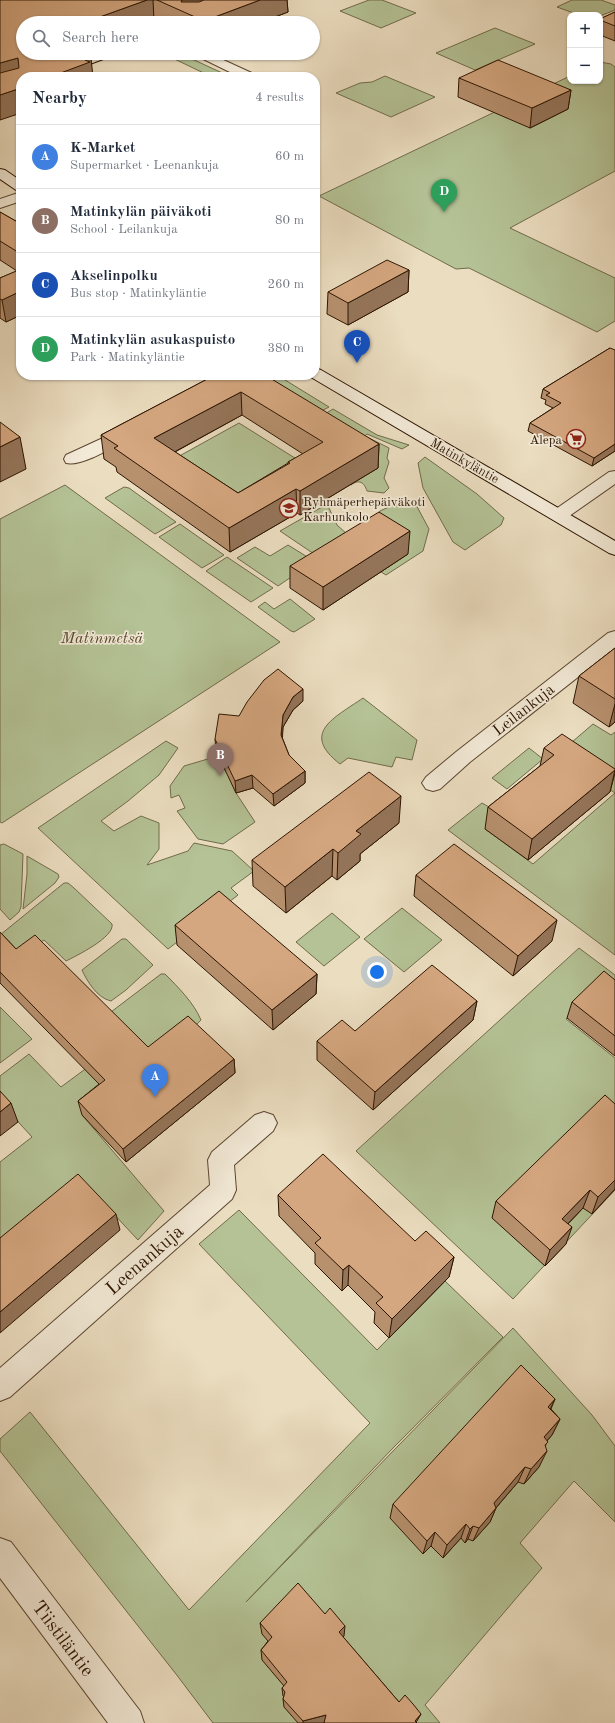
<!DOCTYPE html>
<meta charset="utf-8">
<style>
body{margin:0;font-family:"Old Standard TT",serif;background:#f2f2f3;color:#1f2937}
.controls{position:absolute;right:12px;top:12px;display:grid;overflow:hidden;border-radius:8px;box-shadow:0 1px 3px #0004}
.controls button{width:36px;height:36px;display:grid;place-items:center;padding:0;border:0;border-bottom:1px solid #e0e1e3;background:#fff;color:#1f2937;font:20px sans-serif}
.you{position:absolute;left:377px;top:972px;width:14px;height:14px;margin:-10px;border:3px solid #fff;border-radius:50%;background:#1a73e8;box-shadow:0 0 0 6px #1a73e833}
.badge{display:grid;place-items:center;width:26px;height:26px;border-radius:50%;background:#8f2418;color:#fff;font-size:13px;font-weight:700}
.pin{position:absolute;translate:-50% -33px;filter:drop-shadow(0 1px 2px #0008)}
.pin::after{content:'';position:absolute;top:21px;width:14px;height:12px;background:inherit;clip-path:polygon(0 0,100% 0,50% 100%)}
.list{margin:0;padding:0;list-style:none}
h2{display:flex;justify-content:space-between;align-items:center;height:52px;margin:0;padding:0 16px;font-size:17px}
h2 small{font-size:13px;font-weight:400;color:#747a83}
.list li{display:grid;grid-template-columns:26px 1fr auto;gap:12px;align-items:center;box-sizing:border-box;height:64px;padding:0 16px;border-top:1px solid #e0e1e3}
.list b{display:block;font-size:15px;white-space:nowrap}
.list p{margin:0;font-size:13px;white-space:nowrap;color:#747a83}
.list em{font-size:13px;font-style:normal;color:#747a83}
.icon{flex:none;width:22px;height:22px;fill:none;stroke:currentColor;stroke-width:2;stroke-linecap:round;stroke-linejoin:round}
.map{position:relative;flex:none;width:615px;height:1723px;overflow:hidden}
.search{position:absolute;background:#fff;box-shadow:0 1px 3px #0004;left:16px;top:16px;width:304px;height:44px;display:flex;align-items:center;gap:10px;box-sizing:border-box;padding:0 14px;border-radius:22px;color:#747a83;font-size:15px}
.panel{position:absolute;background:#fff;box-shadow:0 1px 3px #0004;left:16px;top:72px;width:304px;height:308px;border-radius:16px}
.map>svg:first-child{display:block}
</style>
<div class="map">
<svg width="615" height="1723" viewBox="0 0 615 1723">
<rect width="100%" height="100%" fill="#ebddc0"/>
<filter id="stains"><feTurbulence type="fractalNoise" baseFrequency=".005" numOctaves="4"/><feColorMatrix values="0 0 0 0 .2 0 0 0 0 .09 0 0 0 0 .02 0 0 0 .5 -.17"/></filter>
<radialGradient id="worn" r=".72"><stop offset=".6" stop-color="#630" stop-opacity="0"/><stop offset="1" stop-color="#630" stop-opacity=".3"/></radialGradient>
<path fill="#b4c295" stroke="#706b4a" d="M 369,0 L 382,0 L 416,13 L 381,28 L 340,11 Z
M 572,0 L 601,0 L 615,5 L 615,10 L 600,16 L 600,15 L 579,15 L 557,7 Z
M 495,28 L 535,44 L 475,70 L 436,53 Z
M 162,53 L 179,53 L 231,77 L 212,77 Z
M 600,62 L 611,64 L 615,67 L 615,171 L 510,228 L 615,278 L 615,321 L 597,332 L 469,268 L 456,269 L 319,196 L 570,76 L 570,81 L 600,81 Z
M 385,76 L 435,97 L 391,117 L 336,93 L 360,83 L 372,82 Z
M 253,375 L 277,375 L 329,407 L 314,415 Z
M 333,409 L 377,435 L 409,445 L 402,449 L 367,434 L 365,436 L 389,448 L 387,458 L 389,462 L 384,478 L 389,488 L 384,493 L 367,491 C 364,482 359,479 351,485 L 346,482 L 369,473 L 378,468 L 320,417 Z
M 239,423 L 306,465 L 240,504 L 174,459 Z
M 425,457 L 477,494 L 504,518 L 501,525 L 465,550 L 453,542 L 423,488 L 418,463 Z
M 65,485 L 280,642 L 2,823 L 0,822 L 0,519 Z
M 124,487 L 129,488 L 176,522 L 155,534 L 105,498 Z
M 414,501 L 429,529 L 423,551 L 386,575 L 376,569 L 375,519 L 380,511 L 391,506 L 409,503 Z
M 328,506 L 337,525 L 348,535 L 320,558 L 280,531 L 322,507 Z
M 180,524 L 224,555 L 202,568 L 159,537 Z
M 288,545 L 309,558 L 306,567 L 278,586 L 237,558 L 255,547 L 270,556 Z
M 227,557 L 273,588 L 251,602 L 206,571 Z
M 290,599 L 315,619 L 294,632 L 291,631 L 258,607 L 265,602 L 274,609 Z
M 363,698 L 417,740 L 412,760 L 396,757 L 392,767 L 348,758 L 340,764 C 300,733 334,718 363,698 Z
M 593,724 L 611,735 L 615,732 L 615,955 L 448,830 L 482,803 L 503,815 L 485,829 L 533,864 L 615,793 L 558,754 Z
M 166,741 L 178,748 L 159,775 L 128,801 L 101,821 L 114,831 L 141,816 L 159,823 L 159,849 L 147,865 L 188,851 L 194,843 L 232,851 L 254,871 L 231,888 L 238,895 L 168,949 L 38,828 Z
M 529,748 L 543,759 L 507,789 L 492,778 Z
M 217,749 L 236,793 L 255,822 L 223,844 L 198,839 L 177,811 L 185,808 L 179,795 L 171,798 L 170,786 L 184,766 L 218,756 Z
M 4,844 L 23,854 L 21,907 L 19,912 L 10,920 L 0,909 L 0,845 Z
M 27,856 L 58,874 L 59,877 L 55,883 L 23,909 L 27,874 Z
M 64,883 L 68,883 L 74,888 L 112,924 C 115,937 76,956 66,961 L 44,940 L 15,959 L 0,935 Z
M 402,908 L 442,940 L 404,972 L 364,939 Z
M 332,913 L 360,937 L 324,966 L 296,942 Z
M 122,939 L 126,939 L 153,965 L 126,990 L 111,1001 C 97,998 87,981 82,970 Z
M 579,948 L 615,975 L 615,1000 L 599,988 L 566,1019 L 615,1058 L 615,1190 L 513,1299 L 356,1151 Z
M 161,974 L 165,974 C 178,987 194,1003 201,1020 L 195,1026 L 82,1115 L 164,1211 L 138,1240 L 83,1181 L 0,1249 L 0,1162 L 32,1137 L 0,1102 L 0,1076 L 29,1054 L 61,1087 L 127,1038 L 107,1015 Z
M 0,1007 L 32,1039 L 0,1063 Z
M 239,1210 L 377,1350 L 445,1281 L 503,1337 L 394,1447 L 246,1602 L 513,1328 L 592,1415 L 615,1446 L 615,1522 L 574,1481 L 520,1543 L 542,1568 L 425,1705 L 440,1723 L 213,1723 L 176,1674 L 0,1451 L 0,1439 L 30,1412 L 189,1610 L 370,1423 L 199,1244 Z"/>
<g fill="none" stroke-linecap="round" stroke-linejoin="round">
<defs>
<path id="minor" d="M 193,53 L 208,53 L 254,74 L 256,77 L 240,77 L 195,55 Z
M 21,192 L 21,201 L 0,208 L 0,199 Z
M 129,426 L 135,427 L 137,431 L 135,435 C 119,443 84,467 66,463 L 64,459 L 66,455 Z
M 615,471 L 615,484 L 565,519 L 559,521 L 553,519 L 550,515 L 553,511 L 609,472 Z
M 615,631 L 615,648 L 470,762 L 440,789 L 433,791 L 426,789 L 422,783 L 426,777 L 456,752 L 608,633 Z
M 264,1112 L 273,1115 L 277,1123 L 273,1131 L 234,1165 L 236,1190 L 232,1199 L 10,1397 L 0,1401 L 0,1368 L 210,1185 L 208,1160 L 212,1152 L 255,1115 Z"/>
<path id="tertiary" d="M 0,1538 L 11,1542 L 140,1711 L 144,1723 L 108,1723 L 0,1578 Z"/>
<path id="secondary" d="M 99,53 L 116,53 L 114,55 L 55,77 L 38,77 L 40,74 Z
M 0,169 L 5,170 L 21,181 L 21,191 L 16,190 L 0,179 Z
M 315,368 L 321,370 L 615,541 L 615,555 L 609,553 L 309,376 L 308,375 L 315,375 Z"/>
</defs>
<use href="#minor" stroke="#5c4630" stroke-width="2"/>
<use href="#tertiary" stroke="#5c4630" stroke-width="2"/>
<use href="#secondary" stroke="#2c1400" stroke-width="2"/>
<use href="#minor" fill="#f2e9d6" fill-rule="evenodd"/>
<use href="#tertiary" fill="#f2e9d6" fill-rule="evenodd"/>
<use href="#secondary" fill="#f2e9d6" fill-rule="evenodd"/>
</g>
<path fill="#b7906e" stroke="#2c1400" fill-rule="evenodd" d="M 0,0 L 287,0 L 288,12 L 259,23 L 160,23 L 154,21 L 23,23 Z
M 615,12 L 615,41 L 600,35 L 600,19 Z
M 459,78 L 571,90 L 568,109 L 530,128 L 458,97 Z
M 0,212 L 21,224 L 21,315 L 6,322 L 0,318 L 0,278 L 17,271 L 0,260 Z
M 409,270 L 408,292 L 348,325 L 327,314 L 328,292 Z
M 610,348 L 615,451 L 592,466 L 528,431 L 530,423 L 553,408 L 545,404 L 546,400 L 541,398 L 543,389 Z
M 215,375 L 379,444 L 378,468 L 300,515 L 297,513 L 230,552 L 117,472 L 116,467 L 104,459 L 101,435 ZM 242,415 L 303,454 L 288,462 L 288,463 L 238,493 L 175,452 Z
M 408,554 L 323,610 L 290,588 L 290,566 Z
M 615,648 L 615,722 L 609,727 L 573,703 L 579,676 Z
M 303,701 L 293,710 L 283,727 L 282,737 L 289,755 L 305,771 L 305,783 L 274,806 L 253,788 L 236,793 L 216,751 L 215,739 L 239,716 Z
M 544,748 L 615,769 L 615,773 L 610,792 L 528,860 L 485,829 L 488,807 L 540,766 Z
M 399,823 L 360,854 L 360,861 L 337,880 L 332,876 L 286,913 L 253,886 L 252,860 Z
M 416,875 L 552,941 L 513,976 L 414,896 Z
M 175,925 L 317,974 L 316,994 L 273,1030 L 177,945 Z
M 0,932 L 16,949 L 148,1047 L 234,1059 L 235,1073 L 126,1162 L 82,1115 L 78,1101 L 99,1084 L 0,983 Z
M 615,980 L 615,1056 L 567,1018 L 572,1002 Z
M 477,1001 L 473,1020 L 373,1110 L 317,1060 L 317,1041 L 355,1031 Z
M 615,1104 L 615,1189 L 592,1214 L 583,1208 L 568,1224 L 566,1244 L 545,1266 L 492,1218 L 496,1201 Z
M 278,1195 L 415,1241 L 454,1257 L 449,1277 L 389,1338 L 374,1323 L 375,1312 L 348,1285 L 342,1291 L 315,1264 L 315,1253 L 279,1216 Z
M 555,1399 L 551,1409 L 560,1419 L 552,1435 L 547,1441 L 539,1467 L 524,1484 L 518,1482 L 496,1508 L 490,1522 L 473,1541 L 468,1539 L 465,1543 L 461,1538 L 443,1558 L 431,1546 L 423,1554 L 390,1518 L 393,1504 Z
M 260,1623 L 344,1636 L 343,1637 L 399,1702 L 413,1704 L 323,1723 L 298,1723 L 284,1707 L 283,1699 L 284,1697 L 283,1696 L 282,1688 L 284,1686 L 262,1660 L 261,1650 L 268,1641 L 262,1634 Z"/>
<path fill="#95755a" stroke="#2c1400" d="M 147,0 L 153,0 L 154,21 L 148,23 L 83,23 Z
M 182,0 L 237,0 L 193,17 L 181,2 Z
M 260,0 L 287,0 L 288,12 L 259,23 L 204,23 L 204,21 Z
M 34,53 L 66,53 L 62,65 L 34,55 Z
M 18,58 L 21,77 L 0,88 L 0,63 Z
M 91,58 L 93,77 L 50,77 L 85,60 Z
M 21,88 L 21,113 L 0,120 L 0,95 Z
M 571,90 L 568,109 L 530,128 L 532,108 Z
M 409,270 L 408,292 L 348,325 L 348,303 Z
M 21,291 L 21,315 L 6,322 L 2,300 Z
M 241,392 L 242,415 L 156,462 L 154,438 Z
M 20,437 L 26,469 L 0,482 L 0,447 Z
M 379,444 L 378,468 L 300,515 L 300,491 Z
M 615,444 L 615,451 L 592,466 L 594,458 Z
M 296,489 L 297,513 L 230,552 L 229,528 Z
M 410,531 L 408,554 L 323,610 L 323,587 Z
M 303,689 L 303,701 L 293,710 L 283,727 L 282,747 L 281,735 L 283,715 L 293,697 Z
M 615,704 L 615,722 L 609,727 Z
M 615,770 L 610,792 L 528,860 L 532,839 Z
M 305,771 L 305,783 L 274,806 L 273,794 Z
M 252,775 L 253,788 L 236,793 L 235,781 Z
M 401,796 L 399,823 L 360,854 L 360,861 L 337,880 L 338,853 L 356,831 Z
M 333,849 L 332,876 L 286,913 L 285,887 Z
M 557,920 L 552,941 L 513,976 L 518,956 Z
M 317,974 L 316,994 L 273,1030 L 272,1010 Z
M 477,1001 L 473,1020 L 373,1110 L 375,1092 Z
M 234,1059 L 235,1073 L 126,1162 L 123,1149 Z
M 11,1103 L 18,1122 L 0,1136 L 0,1112 Z
M 615,1180 L 615,1189 L 592,1214 L 598,1197 Z
M 590,1190 L 583,1208 L 556,1236 L 562,1219 Z
M 116,1214 L 120,1230 L 0,1333 L 0,1312 Z
M 572,1227 L 566,1244 L 545,1266 L 550,1250 Z
M 454,1257 L 449,1277 L 389,1338 L 392,1319 Z
M 349,1265 L 348,1285 L 342,1291 L 343,1270 Z
M 555,1399 L 547,1416 L 548,1407 Z
M 560,1419 L 552,1435 L 536,1453 L 544,1437 Z
M 547,1451 L 539,1467 L 524,1484 L 531,1469 Z
M 525,1467 L 518,1482 L 488,1517 L 494,1503 Z
M 496,1508 L 490,1522 L 473,1541 L 479,1528 Z
M 466,1524 L 461,1538 L 443,1558 L 447,1545 Z
M 473,1526 L 468,1539 L 465,1543 L 470,1529 Z
M 435,1532 L 431,1546 L 423,1554 L 427,1541 Z
M 345,1626 L 344,1636 L 338,1643 L 339,1632 Z
M 421,1714 L 417,1721 L 415,1723 L 415,1721 Z
M 326,1715 L 325,1722 L 323,1723 L 303,1723 L 303,1721 Z"/>
<path fill="#d5a780" stroke="#2c1400" fill-rule="evenodd" d="M 0,0 L 147,0 L 83,23 L 23,23 L 23,53 L 34,53 L 34,55 L 52,55 L 58,53 L 82,53 L 91,58 L 85,60 L 90,62 L 50,77 L 21,77 L 21,88 L 0,95 L 0,73 L 19,68 L 18,58 L 0,63 Z
M 157,0 L 182,0 L 181,2 L 199,2 L 204,0 L 260,0 L 204,21 Z
M 615,12 L 615,26 L 600,20 L 600,19 Z
M 498,60 L 571,90 L 532,108 L 459,78 Z
M 0,212 L 21,224 L 21,254 L 0,241 Z
M 387,260 L 409,270 L 348,303 L 328,292 Z
M 21,269 L 21,291 L 2,300 L 0,299 L 0,278 Z
M 610,348 L 615,350 L 615,444 L 594,458 L 530,423 L 561,403 L 546,395 L 550,393 L 543,389 Z
M 215,375 L 265,375 L 379,444 L 300,491 L 296,489 L 229,528 L 114,448 L 118,446 L 101,435 ZM 241,392 L 323,442 L 288,462 L 290,463 L 238,493 L 154,438 Z
M 0,422 L 20,437 L 0,447 Z
M 379,512 L 410,531 L 323,587 L 290,566 Z
M 615,648 L 615,699 L 579,676 Z
M 278,669 L 303,689 L 293,697 L 283,715 L 281,735 L 289,755 L 305,771 L 273,794 L 252,775 L 235,781 L 215,739 L 219,714 L 239,716 L 247,702 L 264,680 Z
M 562,734 L 615,769 L 615,770 L 532,839 L 488,807 L 554,755 L 544,748 Z
M 369,772 L 401,796 L 356,831 L 361,834 L 338,853 L 333,849 L 285,887 L 252,860 Z
M 454,844 L 557,920 L 518,956 L 416,875 Z
M 219,891 L 317,974 L 272,1010 L 175,925 Z
M 0,932 L 16,949 L 35,935 L 148,1047 L 188,1016 L 234,1059 L 123,1149 L 78,1101 L 105,1080 L 0,972 Z
M 432,965 L 477,1001 L 375,1092 L 317,1041 L 342,1020 L 355,1031 Z
M 604,971 L 615,980 L 615,1036 L 572,1002 Z
M 0,1091 L 11,1103 L 0,1112 Z
M 605,1095 L 615,1104 L 615,1180 L 598,1197 L 590,1190 L 562,1219 L 572,1227 L 550,1250 L 496,1201 Z
M 323,1154 L 415,1241 L 426,1231 L 454,1257 L 392,1319 L 376,1303 L 383,1297 L 349,1265 L 343,1270 L 315,1243 L 321,1238 L 278,1195 Z
M 78,1174 L 116,1214 L 0,1312 L 0,1238 Z
M 521,1365 L 555,1399 L 548,1407 L 560,1419 L 544,1437 L 548,1442 L 545,1445 L 547,1451 L 531,1469 L 525,1467 L 494,1503 L 496,1508 L 479,1528 L 473,1526 L 470,1529 L 466,1524 L 447,1545 L 435,1532 L 427,1541 L 393,1504 Z
M 298,1583 L 325,1614 L 330,1608 L 345,1626 L 339,1632 L 399,1702 L 405,1695 L 413,1704 L 421,1714 L 415,1721 L 417,1723 L 324,1723 L 326,1715 L 303,1721 L 283,1699 L 285,1692 L 282,1688 L 287,1682 L 261,1650 L 272,1637 L 260,1623 Z"/>
<defs>
<symbol id="supermarket-ring" viewBox="-11 -11 22 22"><circle r="9.5" fill="#f2e9d6" stroke="#8f2418" stroke-width="1.5"/><path d="M-6-5.5h2.5l.6 2H6L4.5 2H-2.5L-4.4-4H-6ZM-1.5 3.2a1.3 1.3 0 1 0 .1 0ZM3 3.2a1.3 1.3 0 1 0 .1 0Z" fill="#8f2418"/></symbol>
<symbol id="school-ring" viewBox="-11 -11 22 22"><circle r="9.5" fill="#f2e9d6" stroke="#8f2418" stroke-width="1.5"/><path d="M0-5L7-2L0 1L-7-2ZM-4 1L0 2.5L4 1V4Q0 6-4 4Z" fill="#8f2418"/></symbol>
</defs>
<g fill-rule="evenodd">
<use href="#supermarket-ring" x="565" y="428" width="22" height="22"/>
<use href="#school-ring" x="278" y="497" width="22" height="22"/>
</g>
<g text-anchor="middle" stroke-width="3.5" stroke-linejoin="round" paint-order="stroke">
<g font-size="13" fill="#2c1400" stroke="#f2e9d6" text-anchor="end">
<text x="562" y="444">Alepa</text>
<text x="303" y="506" text-anchor="start">Ryhmäperhepäiväkoti<tspan x="303" dy="15">Karhunkolo</tspan></text>
</g>
<g font-size="13" fill="#2c1400" stroke="#f2e9d6">
<text transform="translate(465 460) rotate(30)" y="5">Matinkyläntie</text>
</g>
<g font-size="16" font-style="italic" fill="#55482d" stroke="#f2e9d6">
<text x="102" y="643">Matinmetsä</text>
</g>
<g font-size="16" fill="#2c1400" stroke="#f2e9d6">
<text transform="translate(523 709) rotate(-38)" y="6">Leilankuja</text>
</g>
<g font-size="19" fill="#2c1400" stroke="#f2e9d6">
<text transform="translate(144 1259) rotate(-41)" y="7">Leenankuja</text>
<text transform="translate(64 1638) rotate(53)" y="7">Tiistiläntie</text>
</g>
</g>
<rect width="100%" height="100%" filter="url(#stains)"/>
<rect width="100%" height="100%" fill="url(#worn)"/>
</svg>
<div class="controls">
<button>+</button>
<button>−</button>
</div>
<div class="you"></div>
<div class="pin badge" style="left:155px;top:1097px;background:#3f7fe0">A</div>
<div class="pin badge" style="left:220px;top:776px;background:#8d6e63">B</div>
<div class="pin badge" style="left:357px;top:363px;background:#1a4fb4">C</div>
<div class="pin badge" style="left:444px;top:212px;background:#2e9e5b">D</div>
<div class="search"><svg class="icon" aria-label="search" viewBox="0 0 24 24"><circle cx="10" cy="10" r="6"/><path d="M15 15l6 6"/></svg>Search here</div>
<section class="panel">
<h2>Nearby<small>4 results</small></h2>
<ul class="list">
<li><span class="badge" style="background:#3f7fe0">A</span><div><b>K-Market</b><p>Supermarket · Leenankuja</p></div><em>60 m</em></li>
<li><span class="badge" style="background:#8d6e63">B</span><div><b>Matinkylän päiväkoti</b><p>School · Leilankuja</p></div><em>80 m</em></li>
<li><span class="badge" style="background:#1a4fb4">C</span><div><b>Akselinpolku</b><p>Bus stop · Matinkyläntie</p></div><em>260 m</em></li>
<li><span class="badge" style="background:#2e9e5b">D</span><div><b>Matinkylän asukaspuisto</b><p>Park · Matinkyläntie</p></div><em>380 m</em></li>
</ul>
</section>
</div>
